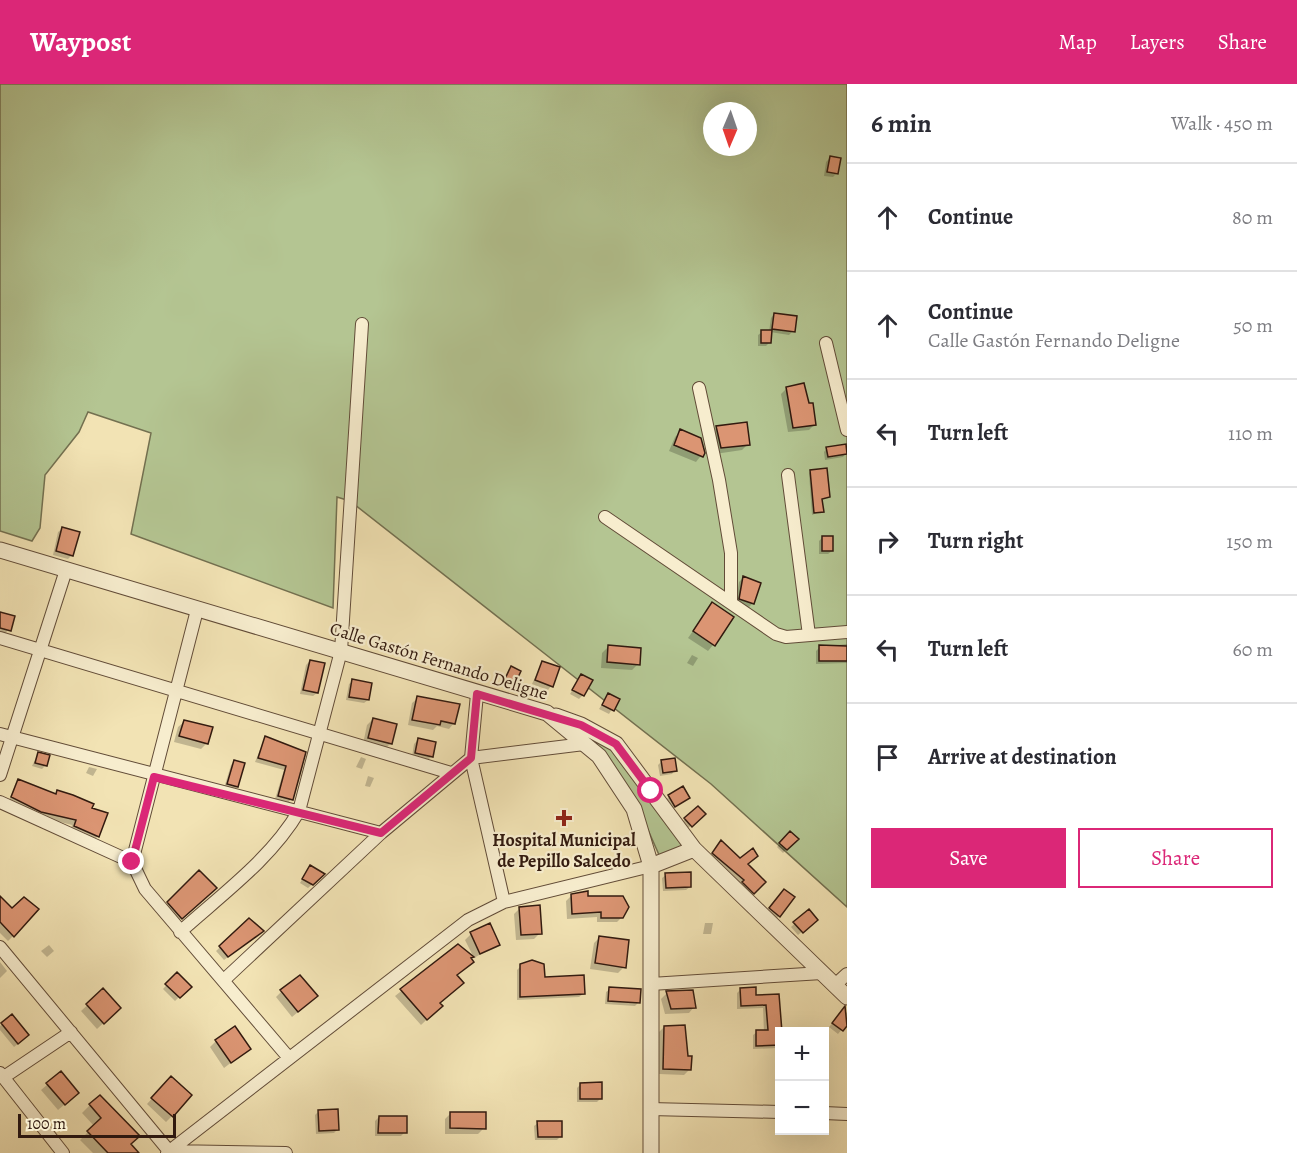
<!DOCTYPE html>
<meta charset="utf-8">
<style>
body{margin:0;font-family:Alegreya,serif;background:#f2f2f3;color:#2b2b33}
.controls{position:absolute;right:18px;bottom:18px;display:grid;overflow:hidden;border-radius:0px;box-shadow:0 6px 24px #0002}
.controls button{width:54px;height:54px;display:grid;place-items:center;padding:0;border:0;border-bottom:2px solid #e1e1e2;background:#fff;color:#2b2b33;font:30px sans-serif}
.compass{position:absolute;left:703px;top:18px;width:54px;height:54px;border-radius:50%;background:#fff;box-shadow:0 6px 24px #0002;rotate:182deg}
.scale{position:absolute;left:18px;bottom:15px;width:158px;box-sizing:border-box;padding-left:6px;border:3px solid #321a0f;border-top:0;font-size:16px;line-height:21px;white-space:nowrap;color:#321a0f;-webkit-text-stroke:4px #f7edce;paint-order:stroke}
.stop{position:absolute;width:18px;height:18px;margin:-14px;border:4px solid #db2777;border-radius:50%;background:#fff}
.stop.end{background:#db2777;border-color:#fff;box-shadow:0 2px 6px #0008}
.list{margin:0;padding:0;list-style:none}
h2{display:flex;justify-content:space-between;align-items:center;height:78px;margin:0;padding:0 24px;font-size:26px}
h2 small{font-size:20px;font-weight:400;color:#7c7c81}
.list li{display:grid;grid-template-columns:39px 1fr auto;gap:18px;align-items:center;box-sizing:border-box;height:108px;padding:0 24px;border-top:2px solid #e1e1e2}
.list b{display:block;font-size:22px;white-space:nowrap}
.list p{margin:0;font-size:20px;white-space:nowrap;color:#7c7c81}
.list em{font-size:20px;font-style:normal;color:#7c7c81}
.actions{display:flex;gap:12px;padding:18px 24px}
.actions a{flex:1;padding:14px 0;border:2px solid #db2777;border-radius:0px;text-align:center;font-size:21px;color:#db2777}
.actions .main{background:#db2777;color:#fff}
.icon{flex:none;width:33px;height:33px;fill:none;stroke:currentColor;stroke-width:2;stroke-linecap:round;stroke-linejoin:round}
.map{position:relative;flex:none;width:847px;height:1069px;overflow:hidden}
header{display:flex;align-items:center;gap:36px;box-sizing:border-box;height:84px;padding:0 30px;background:#db2777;color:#fff}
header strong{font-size:28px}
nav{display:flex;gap:33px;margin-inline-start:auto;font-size:21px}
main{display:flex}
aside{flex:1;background:#fff}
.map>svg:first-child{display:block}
</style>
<header>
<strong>Waypost</strong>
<nav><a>Map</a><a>Layers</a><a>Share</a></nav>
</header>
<main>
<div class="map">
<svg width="847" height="1069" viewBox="0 0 847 1069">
<rect width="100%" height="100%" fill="#f2e3b4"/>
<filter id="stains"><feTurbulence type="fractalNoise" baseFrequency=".00333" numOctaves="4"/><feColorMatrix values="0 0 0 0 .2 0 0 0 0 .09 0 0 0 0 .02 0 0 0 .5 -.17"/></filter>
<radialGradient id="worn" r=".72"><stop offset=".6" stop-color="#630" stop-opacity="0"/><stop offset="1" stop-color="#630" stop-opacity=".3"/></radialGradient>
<path fill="#b4c592" stroke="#737050" stroke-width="1.5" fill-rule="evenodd" d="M 0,0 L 847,0 L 847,823 L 711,700 L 350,417 L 337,413 L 333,524 L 131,450 L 151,349 L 88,328 L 79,348 L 45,391 L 40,444 L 32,457 L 0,447 ZM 712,27 L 748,27 L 748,63 L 712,63 Z
M 580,645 L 613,667 L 684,764 L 660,773 L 645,739 Z"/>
<path fill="#0003" d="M 830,74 L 837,89 L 833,93 L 824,92 L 826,78 Z
M 774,230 L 793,247 L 789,251 L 770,248 L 770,258 L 766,262 L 758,262 L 758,251 L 762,248 L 769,248 L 771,234 Z
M 786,305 L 814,341 L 809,346 L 788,348 L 781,310 Z
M 716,344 L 748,360 L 742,366 L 715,370 L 711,350 Z
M 681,347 L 703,369 L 696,378 L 669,367 L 675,353 Z
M 827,364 L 846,369 L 843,373 L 825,376 L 824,368 Z
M 811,387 L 828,413 L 820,416 L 822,427 L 812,431 L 809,389 Z
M 62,445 L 72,471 L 68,475 L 53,471 L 58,448 Z
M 823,453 L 832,467 L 828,470 L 819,470 L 819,457 Z
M 743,494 L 753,519 L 749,523 L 736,518 L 739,498 Z
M 712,520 L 713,561 L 708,567 L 688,554 Z
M 0,528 L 13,533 L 6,549 L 0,548 Z
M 847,560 L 847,579 L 816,580 L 816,567 L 820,563 Z
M 608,563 L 638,580 L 632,586 L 601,584 L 602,569 Z
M 692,571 L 698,574 L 693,582 L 687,579 Z
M 310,577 L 317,609 L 313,612 L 300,610 L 306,581 Z
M 542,578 L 551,602 L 548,606 L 532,600 Z
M 511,584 L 513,601 L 509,605 L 501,600 Z
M 581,592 L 583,611 L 579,615 L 570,610 Z
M 353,597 L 368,616 L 364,619 L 346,616 L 349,600 Z
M 608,611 L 618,615 L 609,630 L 599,625 Z
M 418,614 L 454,639 L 449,645 L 437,642 L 433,646 L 408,641 L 412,619 Z
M 373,635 L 391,659 L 385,665 L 363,660 L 367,641 Z
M 184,638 L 207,659 L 201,665 L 174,658 L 178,643 Z
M 265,654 L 304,668 L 291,715 L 288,719 L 275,715 L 284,686 L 255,678 Z
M 418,656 L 432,672 L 428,676 L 412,673 L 414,660 Z
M 38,670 L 46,681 L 42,685 L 32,682 Z
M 361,673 L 366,675 L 362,685 L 356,683 Z
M 674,676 L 675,686 L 672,690 L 660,692 L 658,681 L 661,678 Z
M 234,677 L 237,703 L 233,706 L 224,704 L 231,681 Z
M 89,683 L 97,685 L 93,692 L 86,689 Z
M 368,692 L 374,694 L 370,703 L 365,702 Z
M 18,697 L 54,711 L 57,708 L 90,725 L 98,752 L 93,757 L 70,747 L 72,741 L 36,732 L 8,718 Z
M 682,704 L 688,714 L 671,726 L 665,716 Z
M 698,723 L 704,730 L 687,745 L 681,739 Z
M 790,749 L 796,755 L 783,769 L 777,763 Z
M 718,762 L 746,780 L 764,798 L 750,812 L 740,803 L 742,800 L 710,773 Z
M 307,787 L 323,790 L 308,804 L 300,799 Z
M 199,788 L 209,810 L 175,840 L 162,825 Z
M 666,791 L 690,803 L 686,806 L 663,807 L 662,794 Z
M 780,810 L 779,832 L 776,835 L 767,829 Z
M 571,812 L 587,814 L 622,833 L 617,838 L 597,838 L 597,833 L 567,835 L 566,817 Z
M 0,814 L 12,826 L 13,852 L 8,857 L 0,849 Z
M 520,824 L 540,849 L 534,855 L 516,856 L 514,830 Z
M 809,827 L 812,839 L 798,851 L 791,843 Z
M 249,836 L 259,850 L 224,876 L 216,867 Z
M 705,839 L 713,839 L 711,850 L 703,850 Z
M 471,850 L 498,860 L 474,874 L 465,856 Z
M 600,853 L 624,883 L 618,889 L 590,885 L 594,859 Z
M 49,861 L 54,867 L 47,873 L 41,867 Z
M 458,862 L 455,892 L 438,919 L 441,922 L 421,941 L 395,912 Z
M 0,878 L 7,887 L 0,894 Z
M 521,882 L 543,895 L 583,910 L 579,913 L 517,916 L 517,886 Z
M 177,890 L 189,903 L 175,917 L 163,905 Z
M 610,905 L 639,918 L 635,922 L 605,920 L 606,908 Z
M 740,906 L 755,913 L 778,912 L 780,961 L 777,964 L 753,965 L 753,951 L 757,948 L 764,948 L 763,924 L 737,925 L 737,909 Z
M 103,907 L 113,930 L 97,945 L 81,927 Z
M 281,908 L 310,918 L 292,933 L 276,913 Z
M 667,909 L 694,923 L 689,929 L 665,930 L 661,915 Z
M 844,926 L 847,929 L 847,939 L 838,950 L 829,943 Z
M 12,932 L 24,955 L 14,963 L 0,946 L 0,942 Z
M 664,943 L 690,985 L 684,991 L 659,990 L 659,948 Z
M 216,957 L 249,965 L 224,984 L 210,963 Z
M 61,989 L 71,1015 L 58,1026 L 41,1006 Z
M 165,1000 L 172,1032 L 166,1038 L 147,1020 Z
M 581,1000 L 601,1014 L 597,1018 L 577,1018 L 577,1004 Z
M 90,1021 L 129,1061 L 137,1069 L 93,1069 L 80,1056 L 94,1042 L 82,1029 Z
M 319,1027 L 338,1045 L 334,1049 L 316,1050 L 315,1031 Z
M 451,1029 L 484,1044 L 478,1050 L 445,1050 L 445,1035 Z
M 379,1033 L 405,1048 L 401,1052 L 375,1052 L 375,1037 Z
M 538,1039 L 561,1052 L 557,1056 L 535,1056 L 534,1042 Z"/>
<path fill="#db9573" stroke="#321a0f" stroke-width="1.5" d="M 830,72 L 841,74 L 838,90 L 827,88 Z
M 774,229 L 797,232 L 795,248 L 772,245 Z
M 761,246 L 772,246 L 771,259 L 761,259 Z
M 804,299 L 809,319 L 813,319 L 816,341 L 793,344 L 786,303 Z
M 747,338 L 750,361 L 721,364 L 716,342 Z
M 680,345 L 701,354 L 705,369 L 703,373 L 674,361 Z
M 846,360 L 847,370 L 828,373 L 826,363 Z
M 827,384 L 830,413 L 822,415 L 824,428 L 814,429 L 810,386 Z
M 62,443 L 80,448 L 73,472 L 56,467 Z
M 822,452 L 833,452 L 833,467 L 822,467 Z
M 743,492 L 761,499 L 754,520 L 739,515 Z
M 712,518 L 734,533 L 715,562 L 693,547 Z
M 0,528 L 15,532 L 11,547 L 0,544 Z
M 608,561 L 641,564 L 640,581 L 607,578 Z
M 819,561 L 847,562 L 847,577 L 819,577 Z
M 310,576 L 325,579 L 318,609 L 303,606 Z
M 542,577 L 560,583 L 553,603 L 535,596 Z
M 511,582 L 521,587 L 514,602 L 504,597 Z
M 581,590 L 593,596 L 584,612 L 572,606 Z
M 352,595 L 372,599 L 369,616 L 349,613 Z
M 608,609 L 620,615 L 614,627 L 602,621 Z
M 417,612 L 460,620 L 455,640 L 441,637 L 440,641 L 412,636 Z
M 373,634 L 397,640 L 392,660 L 368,654 Z
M 184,636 L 213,643 L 208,660 L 179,652 Z
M 265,652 L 306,668 L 293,716 L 278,712 L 286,682 L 258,674 Z
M 418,654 L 436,658 L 433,673 L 415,669 Z
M 38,668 L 50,671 L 47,682 L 35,679 Z
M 675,674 L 677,687 L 663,689 L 661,676 Z
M 234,676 L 245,679 L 238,703 L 227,700 Z
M 18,695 L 56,710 L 57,706 L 73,711 L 94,720 L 92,724 L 108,729 L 99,753 L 74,742 L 76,736 L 41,728 L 11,713 Z
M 683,702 L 690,714 L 675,723 L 668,711 Z
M 698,722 L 706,730 L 692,743 L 684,734 Z
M 790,747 L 799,755 L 787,766 L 779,759 Z
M 721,756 L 740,774 L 753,764 L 758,772 L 748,780 L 766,798 L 754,810 L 742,798 L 744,796 L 712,769 Z
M 310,781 L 325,790 L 313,801 L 302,795 Z
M 199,786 L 217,804 L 182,835 L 167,818 Z
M 691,788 L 691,803 L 666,804 L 665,789 Z
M 784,805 L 795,813 L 780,833 L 769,824 Z
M 588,807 L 588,812 L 623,812 L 629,823 L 623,834 L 601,834 L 601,828 L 572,830 L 571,810 Z
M 0,812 L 12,824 L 24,813 L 39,825 L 14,853 L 0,838 Z
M 540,821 L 542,850 L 521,851 L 519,823 Z
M 809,825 L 818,836 L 803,849 L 793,838 Z
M 249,834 L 264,847 L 228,873 L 219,862 Z
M 490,839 L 500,861 L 480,870 L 470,848 Z
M 599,852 L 629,856 L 626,884 L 595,879 Z
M 458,860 L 474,873 L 471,874 L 474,878 L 457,891 L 464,899 L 440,919 L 443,922 L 427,936 L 400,905 Z
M 532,876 L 544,880 L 545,893 L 584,891 L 585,910 L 520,913 L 520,880 Z
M 177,888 L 192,903 L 180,914 L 165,900 Z
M 300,891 L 318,912 L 298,928 L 280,906 Z
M 609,903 L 641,905 L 640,919 L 608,917 Z
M 756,903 L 756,911 L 779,910 L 782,948 L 780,961 L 756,962 L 756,946 L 768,946 L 766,921 L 741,922 L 740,904 Z
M 103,904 L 121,924 L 104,940 L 86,920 Z
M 693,906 L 696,924 L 671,925 L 666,907 Z
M 845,922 L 847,942 L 843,947 L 832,939 Z
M 12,930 L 29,951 L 18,960 L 1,939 Z
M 685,941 L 688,972 L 692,972 L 691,986 L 663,985 L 664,942 Z
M 235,942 L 251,965 L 231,979 L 215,956 Z
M 61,987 L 79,1009 L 65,1021 L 46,999 Z
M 171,992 L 192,1011 L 173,1033 L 151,1014 Z
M 602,998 L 602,1015 L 580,1015 L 580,999 Z
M 100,1011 L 140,1052 L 131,1060 L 139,1069 L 108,1069 L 87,1047 L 101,1034 L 89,1020 Z
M 338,1025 L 339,1046 L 319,1047 L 318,1026 Z
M 450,1028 L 486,1028 L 486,1045 L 450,1044 Z
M 379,1032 L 407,1032 L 407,1049 L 378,1049 Z
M 537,1037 L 562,1037 L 562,1053 L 538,1053 Z"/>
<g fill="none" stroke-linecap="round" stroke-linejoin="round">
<defs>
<path id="minor" d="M 826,259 L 847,346
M 699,304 L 719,396 L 731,469 L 731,519
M 788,391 L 809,551
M 605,433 L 776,550 L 786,553 L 847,548
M 197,526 L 132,778 L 145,805 L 289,974
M 0,554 L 451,689
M 477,610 L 471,674 L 504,818
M 0,650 L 381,749
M 0,691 L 66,486
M 0,718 L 132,778
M 180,848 C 221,811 271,775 299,727 L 341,567 L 362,240
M 0,863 L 169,1067
M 225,895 L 381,749 L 471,674 L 584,660
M 651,900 L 822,889
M 835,901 L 847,890
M 0,989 L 63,1069
M 4,993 L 71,948
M 650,1025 L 780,1028
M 824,1029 L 847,1030
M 169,1067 L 286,1069
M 167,1069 L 468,836 L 504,818 L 651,782"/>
<path id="tertiary" d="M 0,466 L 547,629 L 599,672 L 634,725 L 651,782 L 651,1069
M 556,632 L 581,641 L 616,660 L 694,765 L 847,913
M 651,782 L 694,765"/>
</defs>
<use href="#minor" stroke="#624c38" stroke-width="14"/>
<use href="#tertiary" stroke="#624c38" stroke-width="17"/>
<use href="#minor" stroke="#f7edce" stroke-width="12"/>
<use href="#tertiary" stroke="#f7edce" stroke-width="15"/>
</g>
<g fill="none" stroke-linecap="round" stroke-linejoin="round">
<path stroke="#db2777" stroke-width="8" d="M 132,778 L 154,693 L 381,749 L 471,674 L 477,610 L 581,641 L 616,660 L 651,707"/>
</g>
<path fill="#8f2418" stroke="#f7edce" stroke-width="2" d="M561 725h6v6h6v6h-6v6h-6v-6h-6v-6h6z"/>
<g text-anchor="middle" stroke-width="4.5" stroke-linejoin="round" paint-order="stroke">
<g font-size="18" fill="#321a0f" stroke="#f7edce">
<text transform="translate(439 577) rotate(17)" y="6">Calle Gastón Fernando Deligne</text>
</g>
<g font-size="18" font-weight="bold" fill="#321a0f" stroke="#f7edce">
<text x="564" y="762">Hospital Municipal<tspan x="564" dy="21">de Pepillo Salcedo</tspan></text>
</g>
</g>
<rect width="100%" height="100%" filter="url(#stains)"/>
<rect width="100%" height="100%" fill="url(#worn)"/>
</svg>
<div class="controls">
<button>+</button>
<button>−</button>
</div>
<svg class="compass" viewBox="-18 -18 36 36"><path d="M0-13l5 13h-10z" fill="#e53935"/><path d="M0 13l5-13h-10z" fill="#7c7c81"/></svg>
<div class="scale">100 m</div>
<div class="stop" style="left:651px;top:707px"></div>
<div class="stop end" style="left:132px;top:778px"></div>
</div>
<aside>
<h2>6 min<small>Walk · 450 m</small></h2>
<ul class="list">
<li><svg class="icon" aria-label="ahead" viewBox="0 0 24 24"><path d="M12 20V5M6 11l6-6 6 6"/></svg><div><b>Continue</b></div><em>80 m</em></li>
<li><svg class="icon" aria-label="ahead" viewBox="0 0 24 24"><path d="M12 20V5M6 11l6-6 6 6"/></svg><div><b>Continue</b><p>Calle Gastón Fernando Deligne</p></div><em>50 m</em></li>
<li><svg class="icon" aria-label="left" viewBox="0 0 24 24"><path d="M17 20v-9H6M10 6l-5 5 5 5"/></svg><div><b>Turn left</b></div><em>110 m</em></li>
<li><svg class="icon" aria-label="right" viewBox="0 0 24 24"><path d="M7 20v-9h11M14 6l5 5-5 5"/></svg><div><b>Turn right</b></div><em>150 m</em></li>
<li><svg class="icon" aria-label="left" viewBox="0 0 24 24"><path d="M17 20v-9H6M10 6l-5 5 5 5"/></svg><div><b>Turn left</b></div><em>60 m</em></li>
<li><svg class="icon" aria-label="arrive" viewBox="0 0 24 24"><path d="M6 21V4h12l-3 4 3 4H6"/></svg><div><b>Arrive at destination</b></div></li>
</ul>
<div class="actions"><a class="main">Save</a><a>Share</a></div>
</aside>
</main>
